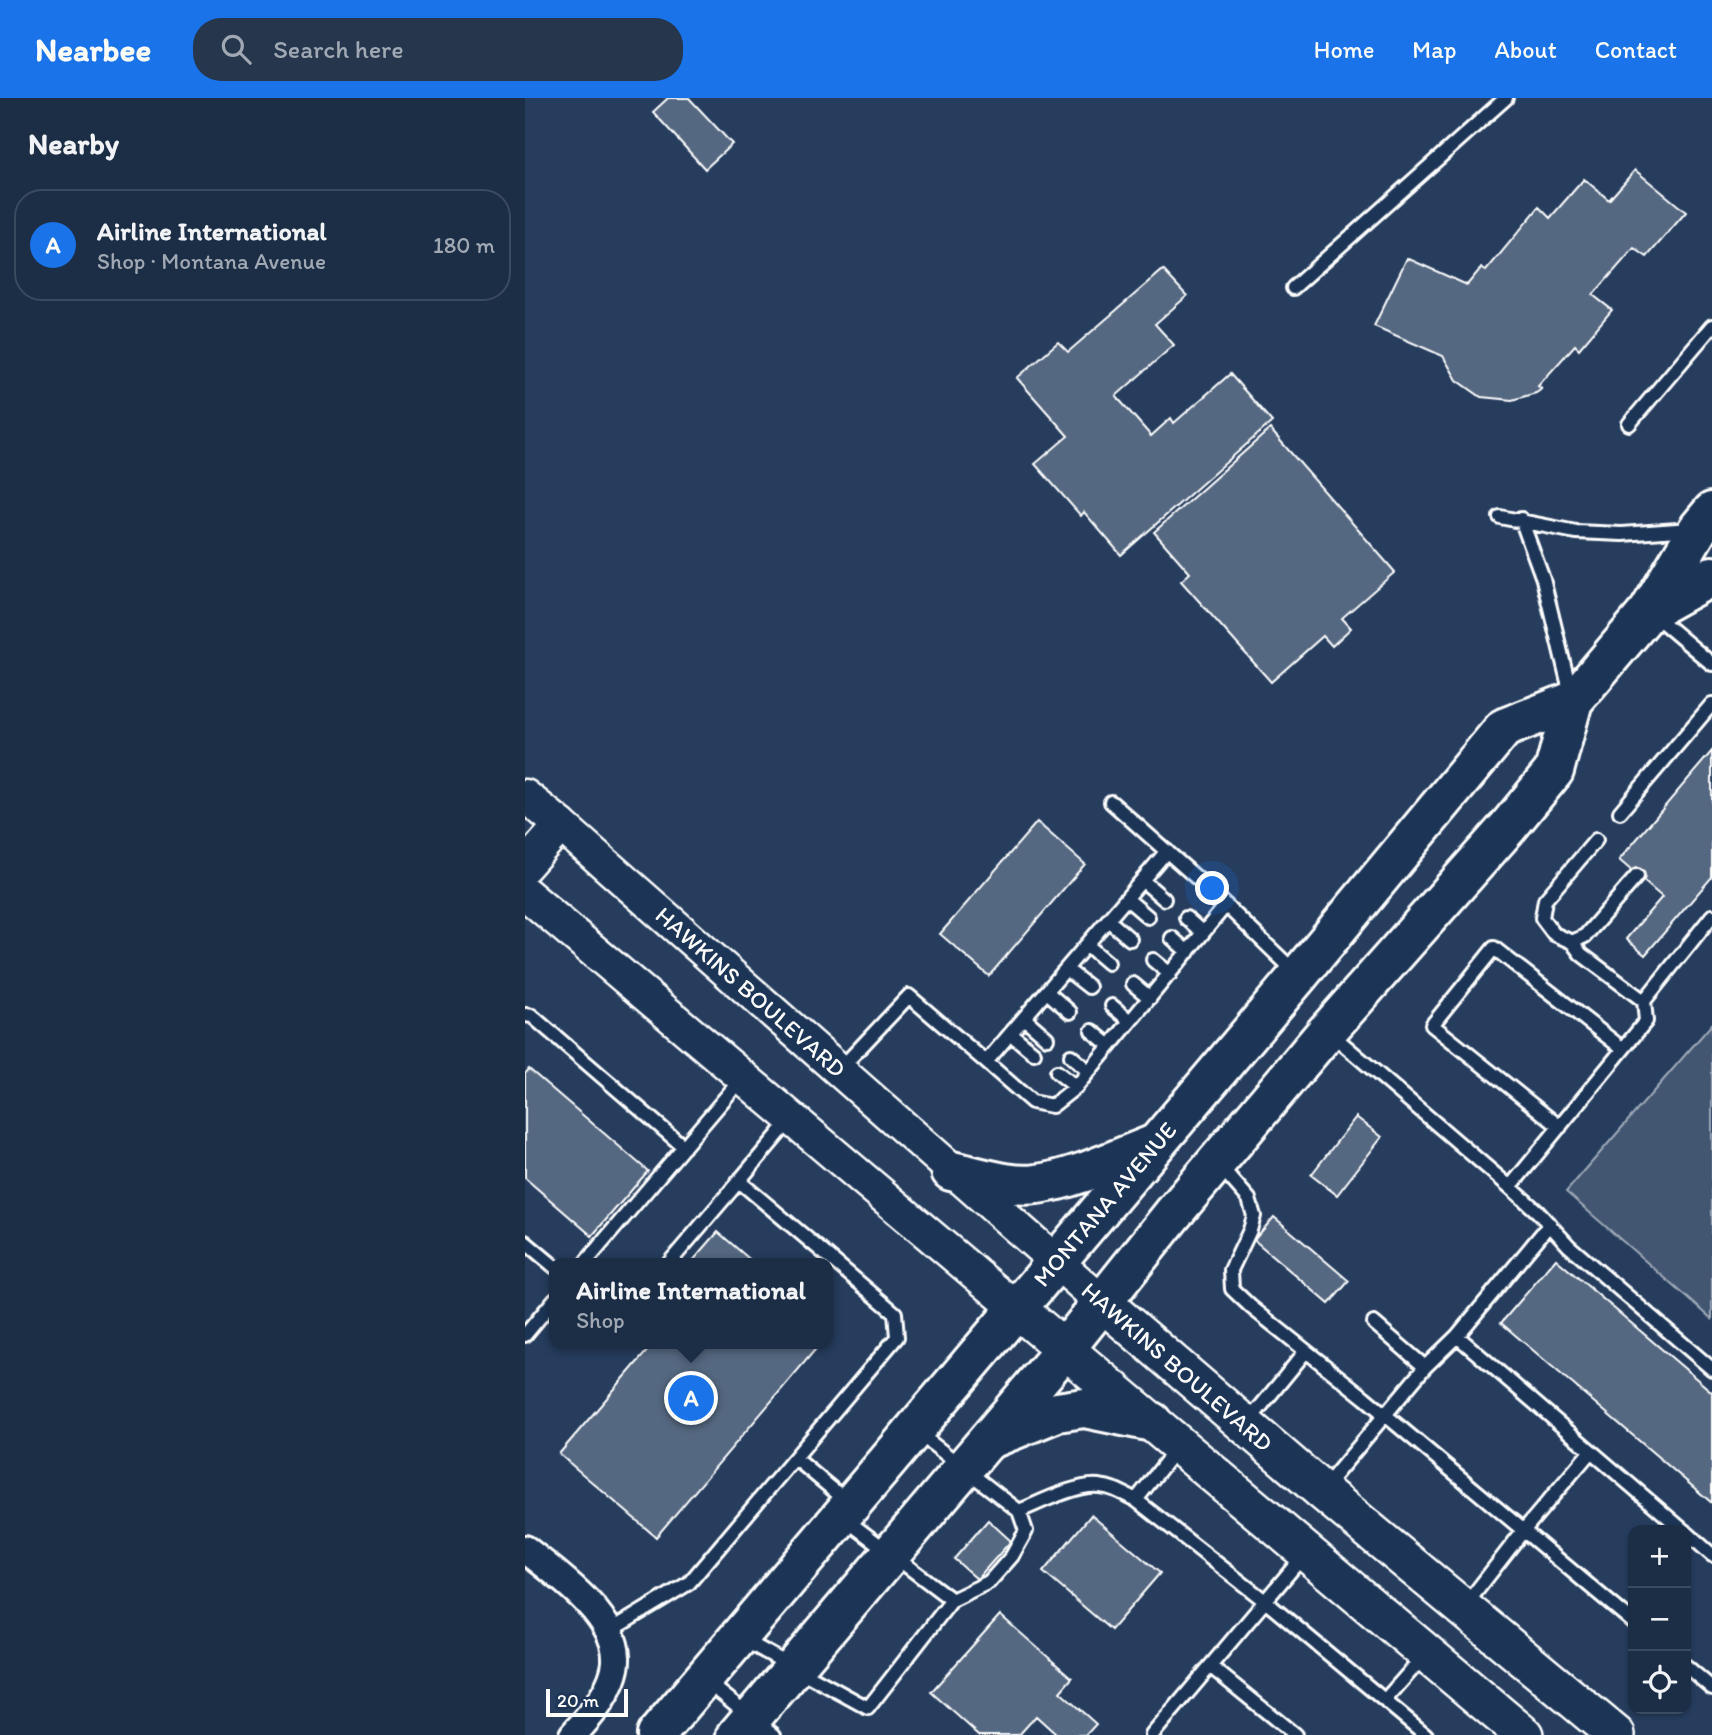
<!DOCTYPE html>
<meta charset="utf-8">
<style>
body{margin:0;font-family:Itim,sans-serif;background:#25364d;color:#f1f3f6}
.controls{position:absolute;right:21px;bottom:21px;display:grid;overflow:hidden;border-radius:14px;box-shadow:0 2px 5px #0004}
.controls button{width:63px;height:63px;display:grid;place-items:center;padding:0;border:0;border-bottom:2px solid #3a4a5f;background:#1c2e46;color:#f1f3f6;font:35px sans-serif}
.scale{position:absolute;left:21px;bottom:18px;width:82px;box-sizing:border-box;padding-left:7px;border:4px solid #fff;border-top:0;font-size:19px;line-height:24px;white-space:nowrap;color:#fff;-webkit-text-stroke:5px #1d3557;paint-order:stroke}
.you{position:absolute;left:688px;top:791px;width:24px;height:24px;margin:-18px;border:5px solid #fff;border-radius:50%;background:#1a73e8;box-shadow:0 0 0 10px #1a73e833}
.badge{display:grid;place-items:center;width:46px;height:46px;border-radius:50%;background:#1a73e8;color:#fff;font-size:23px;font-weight:700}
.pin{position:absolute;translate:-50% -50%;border:4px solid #fff;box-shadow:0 2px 7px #0006}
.popup{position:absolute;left:24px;top:1160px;width:284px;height:91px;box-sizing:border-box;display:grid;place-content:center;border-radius:14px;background:#1c2e46;filter:drop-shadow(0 2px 5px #0005);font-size:23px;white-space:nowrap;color:#a0a8b3}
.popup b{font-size:26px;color:#f1f3f6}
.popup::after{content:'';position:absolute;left:50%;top:100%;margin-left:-14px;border:14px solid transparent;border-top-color:#1c2e46}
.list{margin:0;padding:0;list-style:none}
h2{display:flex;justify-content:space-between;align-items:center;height:91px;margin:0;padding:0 28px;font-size:30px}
h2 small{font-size:23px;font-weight:400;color:#a0a8b3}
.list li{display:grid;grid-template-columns:46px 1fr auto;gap:21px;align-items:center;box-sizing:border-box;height:112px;margin:0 14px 14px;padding:0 14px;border:2px solid #3a4a5f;border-radius:28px}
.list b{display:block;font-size:26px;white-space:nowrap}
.list p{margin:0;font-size:23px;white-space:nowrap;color:#a0a8b3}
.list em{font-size:23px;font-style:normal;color:#a0a8b3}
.icon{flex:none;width:38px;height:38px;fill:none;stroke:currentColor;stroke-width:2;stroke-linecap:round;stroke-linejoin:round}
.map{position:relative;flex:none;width:1187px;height:1637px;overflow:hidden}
header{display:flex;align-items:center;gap:42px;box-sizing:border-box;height:98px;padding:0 35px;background:#1a73e8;color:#fff}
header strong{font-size:33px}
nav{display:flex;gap:38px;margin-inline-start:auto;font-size:24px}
.search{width:490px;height:63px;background:#25364d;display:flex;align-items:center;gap:18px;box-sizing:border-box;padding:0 24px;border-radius:28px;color:#a0a8b3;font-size:26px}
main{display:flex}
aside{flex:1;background:#1c2e46}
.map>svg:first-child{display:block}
</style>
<header>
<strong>Nearbee</strong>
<div class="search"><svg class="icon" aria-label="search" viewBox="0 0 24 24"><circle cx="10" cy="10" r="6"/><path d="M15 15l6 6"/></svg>Search here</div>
<nav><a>Home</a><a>Map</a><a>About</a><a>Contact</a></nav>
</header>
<main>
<aside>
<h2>Nearby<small></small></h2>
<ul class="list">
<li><span class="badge">A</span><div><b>Airline International</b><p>Shop · Montana Avenue</p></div><em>180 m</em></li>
</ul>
</aside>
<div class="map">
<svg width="1187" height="1637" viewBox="0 0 1187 1637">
<rect width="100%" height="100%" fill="#263d5e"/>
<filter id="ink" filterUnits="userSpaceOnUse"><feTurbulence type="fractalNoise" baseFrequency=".0143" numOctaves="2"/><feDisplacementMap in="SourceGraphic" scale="14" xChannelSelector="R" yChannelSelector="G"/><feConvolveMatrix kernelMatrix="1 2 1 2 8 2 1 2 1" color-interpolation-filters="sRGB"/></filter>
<g filter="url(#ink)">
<path fill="#425672" stroke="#a0aab8" stroke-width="2" d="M 1187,926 L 1187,1221 L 1041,1094 Z"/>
<path fill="#556781" stroke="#fff" stroke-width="2" d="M 143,0 L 164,0 L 207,46 L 180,71 L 128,14 Z
M 1110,72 L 1161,114 L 1122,159 L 1109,150 L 1068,197 L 1087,212 L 1054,251 L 1050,247 L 1013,288 L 1017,291 L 1011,295 L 987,302 L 956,299 L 932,282 L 918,258 L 849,228 L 882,160 L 942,187 L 956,170 L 961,173 L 1014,109 L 1025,120 L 1059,81 L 1084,102 Z
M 638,172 L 662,198 L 630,226 L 649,247 L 591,298 L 626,338 L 646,320 L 649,325 L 705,276 L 747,324 L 596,457 L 559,414 L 556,418 L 510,366 L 543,338 L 492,280 L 533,244 L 543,254 Z
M 745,331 L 870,474 L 817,520 L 826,530 L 807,548 L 798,538 L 746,584 L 656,483 L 665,475 L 629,434 Z
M 1187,653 L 1187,779 L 1120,857 L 1101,841 L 1137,799 L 1094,762 Z
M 512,724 L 560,766 L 464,878 L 415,836 Z
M 4,971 L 123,1073 L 67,1138 L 0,1080 L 0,976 Z
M 831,1019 L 857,1039 L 812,1097 L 786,1077 Z
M 749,1119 L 824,1183 L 804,1206 L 729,1142 Z
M 193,1134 L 229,1165 L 166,1165 Z
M 1031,1161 L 1187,1294 L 1187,1405 L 976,1225 Z
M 128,1246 L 295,1246 L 131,1439 L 34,1356 Z
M 566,1417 L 635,1475 L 586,1532 L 518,1474 Z
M 463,1422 L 486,1443 L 452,1481 L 429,1461 Z
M 475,1517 L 547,1580 L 535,1594 L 571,1626 L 561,1637 L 532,1637 L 511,1618 L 494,1637 L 454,1637 L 406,1594 Z"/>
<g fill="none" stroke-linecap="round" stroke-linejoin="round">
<defs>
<path id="service" d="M 768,190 L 981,0
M 1104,326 L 1187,228
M 975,419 L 1051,434 L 1097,436 L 1166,431
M 996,421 L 1018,481 L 1046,596
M 1129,517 L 1187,566
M 586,704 L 683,790 L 771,875
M 1095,714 L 1187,606
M 1071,742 L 1020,802 L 1017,820 L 1029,836 L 1047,844 L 1056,856 L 1119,903
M 617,782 L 639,801
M 602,801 L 623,819
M 661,820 L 678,835
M 583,822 L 605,841
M 647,840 L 663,854
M 1047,844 L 1060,838 L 1112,778
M 562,847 L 583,865
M 628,862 L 645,876
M 541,871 L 564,889
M 608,886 L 625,900
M 522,894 L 545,914
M 587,908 L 605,923
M 0,917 L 7,918 L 159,1049
M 499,920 L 522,940
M 567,933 L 585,948
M 804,934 L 985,1089 L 1013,1114 L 1044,1148 L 1187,1271
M 486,936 L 509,955
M 546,958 L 563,973
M 461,964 L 507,1004 L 527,1008 L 551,989 L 701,807
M 315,971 L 384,898 L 461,964 L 642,753
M 532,974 L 551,989
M 1035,1029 L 907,927 L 969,850 L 1098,951
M 695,1068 L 724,1101 L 729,1118 L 725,1132 L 706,1172 L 707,1191 L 726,1209 L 840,1300 L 1108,1524
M 985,1089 L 1121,923 L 1119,903 L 1187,818
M 1025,1126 L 932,1238 L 1158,1432
M 0,1144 L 30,1169
M 60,1165 L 218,979
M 144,1165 L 214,1083
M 849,1225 L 900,1269
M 0,1237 L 30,1201
M 723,1324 L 781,1253
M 392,1334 L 494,1413 L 501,1433 L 487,1458 L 464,1484 L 427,1502
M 270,1360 L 324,1405
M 799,1390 L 900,1269 L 932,1238
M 611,1402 L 652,1350
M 494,1413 C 514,1405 553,1385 574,1388 C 588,1389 599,1396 611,1402 L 740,1503 L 901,1637
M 1161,1434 L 1187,1457
M 939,1509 L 998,1433 L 1066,1353
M 83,1534 L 164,1485 L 372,1239 L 370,1215 L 214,1083 L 267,1020
M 217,1541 L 343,1610 L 427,1502 L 320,1421
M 685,1568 L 770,1637
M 1161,1568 L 1187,1590
M 181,1583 L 249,1637
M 860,1602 L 899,1558
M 627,1637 L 779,1457"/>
<path id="minor" d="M 0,1451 C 30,1475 90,1516 91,1559 C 92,1573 83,1592 75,1604 C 68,1616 57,1626 48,1637"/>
<g id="tertiary">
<path id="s1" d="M 0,698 L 36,727 L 578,1205"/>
<path d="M 0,768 L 36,727"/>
<path d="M 0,795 L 491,1210"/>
</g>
<path id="secondary" d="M 578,1205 L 797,1393 L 1091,1637
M 491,1210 L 999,1637"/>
<g id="trunk">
<path d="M 1126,512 L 1187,478"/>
<path d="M 426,1073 C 453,1078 485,1090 512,1086 C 549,1082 595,1059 630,1046"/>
<path d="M 468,1340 L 532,1314 L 559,1310 L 627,1324"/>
<path id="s2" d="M 131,1637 L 774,877 L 979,630 L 1048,603"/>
<path d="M 212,1637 L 540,1251 L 647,1117 L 802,933 L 983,729 L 1029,673 L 1048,603 L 1124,513 L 1173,431 L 1187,414"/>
</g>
</defs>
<use href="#service" stroke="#fff" stroke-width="18"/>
<use href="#minor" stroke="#fff" stroke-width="32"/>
<use href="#tertiary" stroke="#fff" stroke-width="37"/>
<use href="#secondary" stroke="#fff" stroke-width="42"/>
<use href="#trunk" stroke="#fff" stroke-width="44"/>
<use href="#service" stroke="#1d3557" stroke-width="12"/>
<use href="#minor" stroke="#1d3557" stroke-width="26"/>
<use href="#tertiary" stroke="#1d3557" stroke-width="32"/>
<use href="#secondary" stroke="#1d3557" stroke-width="37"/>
<use href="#trunk" stroke="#1d3557" stroke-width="38"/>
</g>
</g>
<g text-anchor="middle" stroke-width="5" stroke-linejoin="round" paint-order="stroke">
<g font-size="24" fill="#fff" stroke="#1d3557">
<text dy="8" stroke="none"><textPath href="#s1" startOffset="299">HAWKINS BOULEVARD</textPath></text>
<text dy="8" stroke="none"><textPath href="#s2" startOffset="695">MONTANA AVENUE</textPath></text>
<text transform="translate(652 1269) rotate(41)" y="8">HAWKINS BOULEVARD</text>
</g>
</g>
</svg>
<div class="controls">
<button>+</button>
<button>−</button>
<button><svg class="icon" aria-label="locate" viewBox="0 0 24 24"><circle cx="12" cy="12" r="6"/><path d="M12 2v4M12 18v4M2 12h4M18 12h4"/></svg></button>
</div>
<div class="scale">20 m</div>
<div class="you"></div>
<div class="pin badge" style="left:166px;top:1300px">A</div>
<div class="popup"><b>Airline International</b>Shop</div>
</div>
</main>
